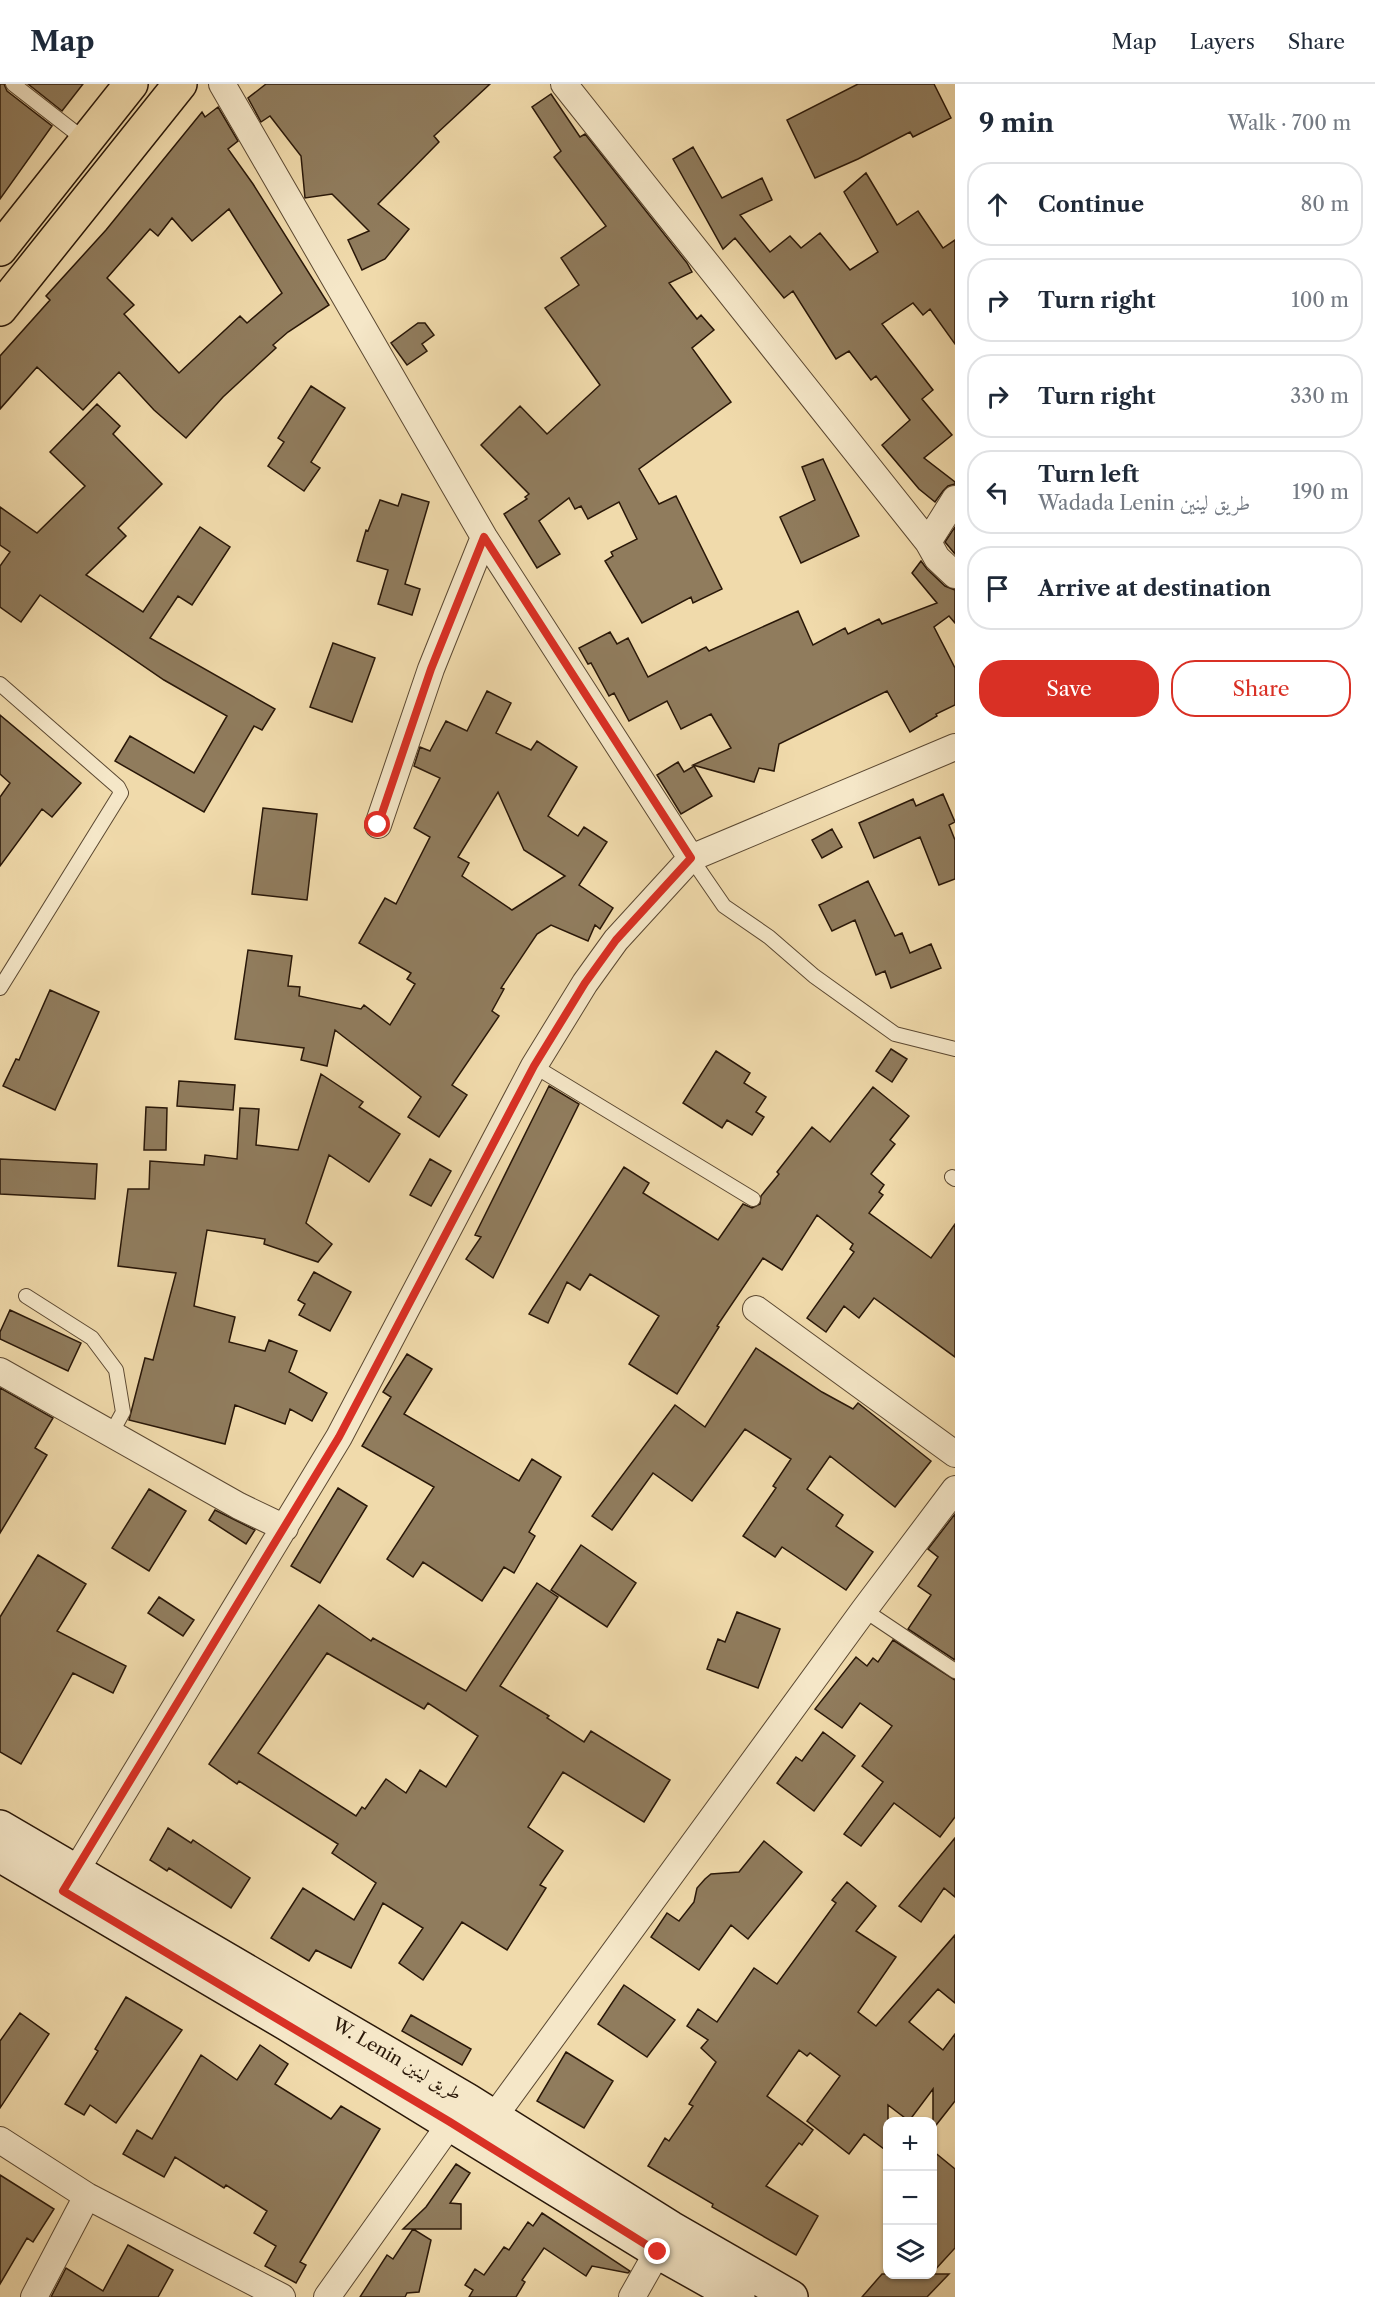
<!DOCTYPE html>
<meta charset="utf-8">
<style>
body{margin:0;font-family:"Libre Caslon Text",Amiri,serif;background:#f6f6f7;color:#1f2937}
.controls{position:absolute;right:18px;bottom:18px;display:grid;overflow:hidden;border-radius:12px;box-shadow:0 2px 4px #0004}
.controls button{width:54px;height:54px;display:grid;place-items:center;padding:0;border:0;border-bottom:2px solid #e0e1e3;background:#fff;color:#1f2937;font:30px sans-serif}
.stop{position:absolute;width:18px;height:18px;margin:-14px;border:4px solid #d93025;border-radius:50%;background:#fff}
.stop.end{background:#d93025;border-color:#fff;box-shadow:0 2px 6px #0008}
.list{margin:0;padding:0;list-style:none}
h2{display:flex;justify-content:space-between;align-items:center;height:78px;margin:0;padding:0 24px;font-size:26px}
h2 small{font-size:20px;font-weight:400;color:#747a83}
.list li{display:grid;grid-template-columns:39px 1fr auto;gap:18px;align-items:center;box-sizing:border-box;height:84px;margin:0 12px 12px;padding:0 12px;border:2px solid #e0e1e3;border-radius:24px}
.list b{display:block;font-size:22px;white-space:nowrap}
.list p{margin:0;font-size:20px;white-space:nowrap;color:#747a83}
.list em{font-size:20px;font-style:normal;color:#747a83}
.actions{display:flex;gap:12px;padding:18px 24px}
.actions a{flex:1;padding:14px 0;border:2px solid #d93025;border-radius:24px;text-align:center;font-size:21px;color:#d93025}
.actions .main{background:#d93025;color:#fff}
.icon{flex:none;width:33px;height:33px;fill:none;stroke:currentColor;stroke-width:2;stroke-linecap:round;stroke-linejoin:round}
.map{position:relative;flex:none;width:955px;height:2213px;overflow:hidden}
header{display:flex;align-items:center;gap:36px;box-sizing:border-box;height:84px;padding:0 30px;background:#fff;border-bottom:2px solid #e0e1e3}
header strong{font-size:28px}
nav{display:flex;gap:33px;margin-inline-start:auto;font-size:21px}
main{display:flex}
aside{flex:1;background:#fff}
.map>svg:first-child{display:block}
</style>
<header>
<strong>Map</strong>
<nav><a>Map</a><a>Layers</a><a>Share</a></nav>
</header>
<main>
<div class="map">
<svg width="955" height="2213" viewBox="0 0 955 2213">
<rect width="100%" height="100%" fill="#f0daab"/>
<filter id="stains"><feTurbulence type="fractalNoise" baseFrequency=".00333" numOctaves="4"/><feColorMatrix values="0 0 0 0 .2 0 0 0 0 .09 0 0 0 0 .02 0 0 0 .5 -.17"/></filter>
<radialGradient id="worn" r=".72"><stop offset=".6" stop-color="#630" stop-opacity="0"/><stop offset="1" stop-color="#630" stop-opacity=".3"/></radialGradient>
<path fill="#907c5d" stroke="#291708" stroke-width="1.5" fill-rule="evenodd" d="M 0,0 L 4,0 L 7,7 L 52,42 L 0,115 Z
M 28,0 L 83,0 L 62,27 Z
M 266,0 L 490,0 L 434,52 L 439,58 L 378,120 L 409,145 L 385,175 L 362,186 L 348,156 L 369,147 L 332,110 L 305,114 L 301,72 L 270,32 L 261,38 L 248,14 Z
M 858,0 L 934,0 L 951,34 L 913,53 L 910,48 L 858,75 L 815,94 L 787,36 Z
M 551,10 L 580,53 L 585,50 L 687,179 L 692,188 L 669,199 L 697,235 L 701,231 L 714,246 L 692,264 L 731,318 L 639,385 L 659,420 L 676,412 L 722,505 L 693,519 L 691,513 L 642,539 L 605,477 L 613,472 L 611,468 L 637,455 L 619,418 L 588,435 L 581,422 L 575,425 L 569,414 L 539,437 L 560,470 L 537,484 L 504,430 L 527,415 L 525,413 L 529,410 L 481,361 L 520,322 L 547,350 L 600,301 L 545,224 L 579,201 L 561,174 L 606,142 L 554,73 L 561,67 L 532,23 Z
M 218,23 L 238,57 L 228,65 L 253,100 L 329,221 L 288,248 L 273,261 L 276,264 L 223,313 L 186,354 L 154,326 L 119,288 L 83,326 L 37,283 L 0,325 L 0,272 L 50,216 L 46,212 L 106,146 L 202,28 L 205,33 ZM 229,125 L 282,209 L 247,239 L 240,232 L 179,289 L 124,230 L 134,221 L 107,194 L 150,145 L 158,152 L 172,134 L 192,157 Z
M 693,63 L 722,114 L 762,94 L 772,116 L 740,131 L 770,168 L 790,152 L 801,164 L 820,149 L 850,186 L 878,168 L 844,108 L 866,89 L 897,141 L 918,127 L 943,164 L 955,156 L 955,260 L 930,225 L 923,231 L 913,219 L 882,240 L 933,306 L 922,315 L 952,351 L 924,374 L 955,398 L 955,400 L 948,402 L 943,407 L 935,418 L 919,405 L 882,361 L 910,336 L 876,292 L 871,296 L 849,267 L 836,275 L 793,207 L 784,214 L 735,154 L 723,165 L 673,75 Z
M 418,239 L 425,239 L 434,251 L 422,260 L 427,267 L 407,281 L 391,259 Z
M 311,302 L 345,324 L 311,378 L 320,384 L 304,407 L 268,382 L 284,358 L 278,354 Z
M 97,320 L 120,342 L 113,350 L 162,400 L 118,444 L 126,452 L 86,491 L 143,528 L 200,443 L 230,463 L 192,521 L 178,512 L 150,554 L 275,625 L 262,646 L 254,642 L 204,728 L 115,677 L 130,652 L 194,689 L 227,632 L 164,596 L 40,511 L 21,538 L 0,523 L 0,482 L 10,468 L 0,461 L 0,423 L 37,449 L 85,402 L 50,368 Z
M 823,375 L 859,452 L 801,479 L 780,433 L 815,416 L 802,383 Z
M 402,410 L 429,418 L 405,500 L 420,505 L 412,531 L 378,520 L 388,486 L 357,477 L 366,446 L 368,447 L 380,416 L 398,422 Z
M 955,443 L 955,470 L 945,458 Z
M 921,477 L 927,485 L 945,502 L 955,506 L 955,539 L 949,532 L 934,543 L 955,584 L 955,621 L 936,630 L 937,632 L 910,648 L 887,607 L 779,660 L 774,687 L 759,684 L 754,698 L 693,681 L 731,664 L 711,630 L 681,645 L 667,617 L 629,637 L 614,609 L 609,612 L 591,579 L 588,580 L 579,564 L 610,548 L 617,560 L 628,554 L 648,593 L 706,563 L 709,567 L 798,527 L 813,561 L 845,544 L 848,550 L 879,535 L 882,540 L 937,519 L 912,489 Z
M 333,559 L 375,574 L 352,638 L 310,623 Z
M 487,607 L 511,619 L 496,649 L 531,666 L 537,657 L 577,683 L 548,732 L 578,752 L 584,743 L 607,758 L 579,801 L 613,824 L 600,845 L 595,841 L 588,857 L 551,841 L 537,850 L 501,904 L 504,905 L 492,927 L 499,932 L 452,1001 L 467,1011 L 439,1053 L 408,1033 L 421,1013 L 335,946 L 327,982 L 301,976 L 304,964 L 235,955 L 248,866 L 292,872 L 288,902 L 300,903 L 299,912 L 361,925 L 364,921 L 390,941 L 415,900 L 407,895 L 411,889 L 359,859 L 385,814 L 396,820 L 430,753 L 414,744 L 440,694 L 414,682 L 420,663 L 430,667 L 446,637 L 467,647 ZM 498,708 L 524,766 L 565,792 L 512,826 L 462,792 L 469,779 L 458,773 Z
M 0,631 L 81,699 L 52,733 L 42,725 L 0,782 L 0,713 L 10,699 L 0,690 Z
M 678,678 L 684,688 L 694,682 L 712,712 L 681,730 L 657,691 Z
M 943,710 L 955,738 L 949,741 L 955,756 L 955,795 L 939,801 L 920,753 L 874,774 L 859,739 L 913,715 L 916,722 Z
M 263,724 L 317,730 L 307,816 L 252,810 Z
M 832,745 L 842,763 L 822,774 L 812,756 Z
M 868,797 L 895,852 L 902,849 L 910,869 L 931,860 L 941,884 L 891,904 L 885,887 L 876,891 L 855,836 L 832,847 L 819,821 Z
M 50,906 L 99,928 L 55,1026 L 3,1002 L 16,975 L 19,976 Z
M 891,965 L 907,975 L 892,998 L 876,987 Z
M 716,967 L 750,989 L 744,999 L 766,1013 L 756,1028 L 764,1033 L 752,1051 L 727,1036 L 722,1044 L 683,1019 Z
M 321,990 L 363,1018 L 359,1023 L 400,1050 L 369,1098 L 329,1071 L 306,1139 L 332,1160 L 318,1178 L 264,1160 L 265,1155 L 207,1146 L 194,1222 L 235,1233 L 229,1258 L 265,1267 L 269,1256 L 297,1267 L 289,1288 L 327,1309 L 312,1337 L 290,1325 L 285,1340 L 235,1321 L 225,1360 L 129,1336 L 145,1274 L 153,1276 L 176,1189 L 118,1182 L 128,1105 L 149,1105 L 150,1077 L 204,1081 L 205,1071 L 237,1075 L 240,1024 L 259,1025 L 256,1061 L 298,1066 Z
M 179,997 L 235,1001 L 233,1026 L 177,1022 Z
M 549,1002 L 579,1020 L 493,1194 L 466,1175 L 481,1153 L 475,1151 Z
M 873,1003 L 909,1032 L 890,1056 L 895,1060 L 871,1090 L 884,1101 L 879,1108 L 883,1111 L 869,1129 L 931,1174 L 955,1140 L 955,1273 L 874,1214 L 859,1234 L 844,1222 L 826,1248 L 807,1234 L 854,1168 L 850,1165 L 853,1160 L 817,1131 L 782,1186 L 763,1174 L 717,1242 L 719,1243 L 677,1310 L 629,1280 L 659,1232 L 590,1190 L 580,1206 L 567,1198 L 548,1239 L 529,1230 L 624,1083 L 649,1099 L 643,1109 L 718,1156 L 743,1120 L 752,1124 L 760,1120 L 761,1112 L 779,1090 L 777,1088 L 812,1043 L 830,1058 Z
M 146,1023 L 167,1024 L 166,1066 L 144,1066 Z
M 0,1075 L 97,1080 L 95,1115 L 0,1110 Z
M 430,1075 L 451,1087 L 431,1122 L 410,1111 Z
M 314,1188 L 351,1208 L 330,1247 L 299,1231 L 305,1220 L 298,1216 Z
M 10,1226 L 81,1259 L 68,1287 L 0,1255 L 0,1248 Z
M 756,1264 L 822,1308 L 853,1325 L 858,1319 L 931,1377 L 895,1423 L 830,1372 L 807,1405 L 843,1431 L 836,1442 L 873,1468 L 846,1506 L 782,1463 L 775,1473 L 743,1452 L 776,1404 L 773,1402 L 791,1375 L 745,1345 L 692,1417 L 653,1389 L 612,1446 L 592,1432 L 675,1321 L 705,1343 Z
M 407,1270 L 432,1285 L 404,1330 L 519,1397 L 532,1375 L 561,1393 L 529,1448 L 535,1452 L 514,1489 L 504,1483 L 482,1517 L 423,1478 L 413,1493 L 387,1475 L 434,1403 L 362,1362 L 391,1313 L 383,1308 Z
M 0,1304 L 53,1334 L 35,1364 L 47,1371 L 0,1449 Z
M 338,1404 L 367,1422 L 320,1499 L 291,1482 Z
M 149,1405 L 186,1427 L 149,1487 L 112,1464 Z
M 215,1426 L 255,1446 L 246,1460 L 209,1436 Z
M 955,1430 L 955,1576 L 908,1545 L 931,1511 L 918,1502 L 938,1473 L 928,1465 Z
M 581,1461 L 636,1499 L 607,1543 L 551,1506 Z
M 38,1471 L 86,1500 L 57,1547 L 126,1582 L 113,1609 L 73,1589 L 21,1680 L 0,1668 L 0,1533 Z
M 537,1499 L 558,1513 L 500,1602 L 549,1632 L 547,1634 L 584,1658 L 591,1647 L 670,1696 L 644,1738 L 563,1688 L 528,1743 L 563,1767 L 540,1801 L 546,1804 L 507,1866 L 462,1838 L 423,1896 L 399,1879 L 423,1844 L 383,1819 L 351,1884 L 316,1866 L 309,1877 L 271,1854 L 303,1804 L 354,1836 L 376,1799 L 332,1769 L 338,1760 L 239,1697 L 237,1700 L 209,1680 L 319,1521 L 371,1557 L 373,1554 L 466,1607 ZM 327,1569 L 424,1625 L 428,1619 L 478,1652 L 446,1703 L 420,1686 L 406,1709 L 386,1695 L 365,1725 L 362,1723 L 356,1732 L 258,1669 Z
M 159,1513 L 194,1536 L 183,1552 L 148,1529 Z
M 737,1528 L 780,1545 L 758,1604 L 707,1585 L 718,1555 L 725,1558 Z
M 893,1556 L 955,1596 L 955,1733 L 940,1753 L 894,1719 L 861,1762 L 844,1750 L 883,1698 L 862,1682 L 892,1642 L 860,1619 L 842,1644 L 815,1625 L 856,1573 L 867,1582 L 873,1574 L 878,1578 Z
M 823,1648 L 855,1672 L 814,1727 L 777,1699 L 796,1673 L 802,1677 Z
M 168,1744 L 191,1759 L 193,1756 L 250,1794 L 231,1824 L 169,1784 L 167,1787 L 150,1776 Z
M 955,1754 L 955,1813 L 944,1804 L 921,1838 L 899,1822 Z
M 764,1757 L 802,1788 L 748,1855 L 731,1841 L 699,1886 L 651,1853 L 667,1829 L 679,1837 L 694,1818 L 697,1804 L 705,1795 L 711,1790 L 739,1788 Z
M 847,1798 L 876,1822 L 856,1847 L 896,1873 L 858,1928 L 876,1942 L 955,1851 L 955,1919 L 938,1905 L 909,1938 L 943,1966 L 955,1950 L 955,2017 L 933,2045 L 933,2005 L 909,2037 L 888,2021 L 888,2068 L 864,2050 L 849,2070 L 807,2037 L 840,1992 L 810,1969 L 807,1972 L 799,1966 L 767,2012 L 813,2046 L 802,2061 L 799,2059 L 766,2102 L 818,2132 L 796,2171 L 712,2123 L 713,2120 L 648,2082 L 665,2054 L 669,2057 L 693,2022 L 689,2020 L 716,1978 L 701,1964 L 708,1956 L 687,1942 L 698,1925 L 717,1938 L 754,1884 L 777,1900 L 836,1819 L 832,1816 Z
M 624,1901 L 675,1936 L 647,1973 L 598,1940 Z
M 126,1913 L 182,1946 L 116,2039 L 90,2021 L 84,2031 L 65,2020 L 98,1967 L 95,1965 Z
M 20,1929 L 49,1950 L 0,2024 L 0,1957 Z
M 411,1931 L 471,1965 L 462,1981 L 402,1947 Z
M 260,1961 L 288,1980 L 275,2000 L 331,2035 L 341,2022 L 380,2045 L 300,2178 L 306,2181 L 296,2199 L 265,2182 L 276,2162 L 254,2149 L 267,2127 L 226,2101 L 224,2104 L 175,2073 L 164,2093 L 123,2070 L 137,2046 L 152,2055 L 201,1971 L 237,1996 Z
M 566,1968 L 613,1997 L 584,2044 L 537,2017 Z
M 933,2067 L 955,2085 L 955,2164 L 933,2188 Z
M 456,2080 L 470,2089 L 450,2119 L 461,2120 L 461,2145 L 413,2145 L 431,2156 L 419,2208 L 407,2209 L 405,2213 L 360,2213 L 387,2171 L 393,2175 L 413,2145 L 403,2145 L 426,2123 Z
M 0,2091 L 54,2125 L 33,2158 L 27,2154 L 0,2200 Z
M 542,2129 L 630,2187 L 628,2189 L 592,2182 L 586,2192 L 544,2164 L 522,2196 L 525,2198 L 516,2213 L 469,2213 L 473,2206 L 465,2201 L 475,2185 L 484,2191 L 504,2163 L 509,2166 L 528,2138 L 533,2142 Z
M 128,2161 L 173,2186 L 158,2213 L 51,2213 L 66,2184 L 103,2207 Z
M 882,2190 L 949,2190 L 927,2213 L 862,2213 Z"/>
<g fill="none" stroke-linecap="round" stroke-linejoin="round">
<defs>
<path id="lane" d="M 13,0 L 85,56
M 0,600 L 118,703 L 121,709 L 0,904
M 691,774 L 724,822 L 769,853 L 814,892 L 895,950 L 955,965
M 534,982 L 753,1115
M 952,1093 L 955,1095
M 26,1212 L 92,1254 L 116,1286 L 123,1328 L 111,1350
M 864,1526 L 955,1587"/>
<path id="street" d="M 222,0 L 484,453 L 691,774
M 564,0 L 928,458 L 937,474 L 955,491
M 928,458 L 955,415
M 378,741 L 431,585 L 484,453
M 756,1225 L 955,1370
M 0,1287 L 239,1422 L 285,1444
M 66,1803 L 339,1353 L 534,982 L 585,899 L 616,856 L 691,774 L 955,663
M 483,2048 L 864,1526 L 955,1405
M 0,2056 L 87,2112 L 282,2213
M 34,2213 L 87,2112
M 327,2213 L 460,2026
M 632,2213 L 666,2153"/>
<path id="secondary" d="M 0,1743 L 467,2016 L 671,2144 L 791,2213
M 0,1771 L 287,1940 L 658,2168 L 738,2213"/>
<path id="highway" d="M 0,165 L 131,0
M 0,225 L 180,0"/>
</defs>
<use href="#lane" stroke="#5b4831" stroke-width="16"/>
<use href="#street" stroke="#5b4831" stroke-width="28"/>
<use href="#secondary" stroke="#291708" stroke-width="36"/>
<use href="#highway" stroke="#291708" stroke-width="36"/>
<use href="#lane" stroke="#f5e7c8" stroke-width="14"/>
<use href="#street" stroke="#f5e7c8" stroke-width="26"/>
<use href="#secondary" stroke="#f5e7c8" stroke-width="33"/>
<use href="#highway" stroke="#f0daab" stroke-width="33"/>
</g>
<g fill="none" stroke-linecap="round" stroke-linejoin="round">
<path stroke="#d93025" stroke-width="8" d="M 378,741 L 431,585 L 484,453 L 691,774 L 616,856 L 585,899 L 534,982 L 339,1353 L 63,1807 L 450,2038 L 658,2168"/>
</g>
<g text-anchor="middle" stroke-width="5" stroke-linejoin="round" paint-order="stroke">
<g font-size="18" fill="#291708" stroke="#f5e7c8">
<text transform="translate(397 1975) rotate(30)" y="6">W. Lenin طريق لينين</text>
</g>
</g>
<rect width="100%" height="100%" filter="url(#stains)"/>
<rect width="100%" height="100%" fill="url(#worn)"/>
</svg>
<div class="controls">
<button>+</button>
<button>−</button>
<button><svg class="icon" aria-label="layers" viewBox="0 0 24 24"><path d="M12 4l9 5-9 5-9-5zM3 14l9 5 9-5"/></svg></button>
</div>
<div class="stop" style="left:378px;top:741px"></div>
<div class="stop end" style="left:658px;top:2168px"></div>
</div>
<aside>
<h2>9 min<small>Walk · 700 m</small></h2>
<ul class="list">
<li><svg class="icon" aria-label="ahead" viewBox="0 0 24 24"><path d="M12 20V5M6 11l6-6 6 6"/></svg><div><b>Continue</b></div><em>80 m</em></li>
<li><svg class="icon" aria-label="right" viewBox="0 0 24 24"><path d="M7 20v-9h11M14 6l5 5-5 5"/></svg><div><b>Turn right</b></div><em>100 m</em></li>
<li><svg class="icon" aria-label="right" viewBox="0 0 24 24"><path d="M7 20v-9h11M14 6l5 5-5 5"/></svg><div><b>Turn right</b></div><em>330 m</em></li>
<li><svg class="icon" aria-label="left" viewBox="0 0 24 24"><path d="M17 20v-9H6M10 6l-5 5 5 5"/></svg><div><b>Turn left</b><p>Wadada Lenin طريق لينين</p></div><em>190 m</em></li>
<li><svg class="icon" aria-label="arrive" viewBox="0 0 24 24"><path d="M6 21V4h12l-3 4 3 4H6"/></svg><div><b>Arrive at destination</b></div></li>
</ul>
<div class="actions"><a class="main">Save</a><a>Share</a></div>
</aside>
</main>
